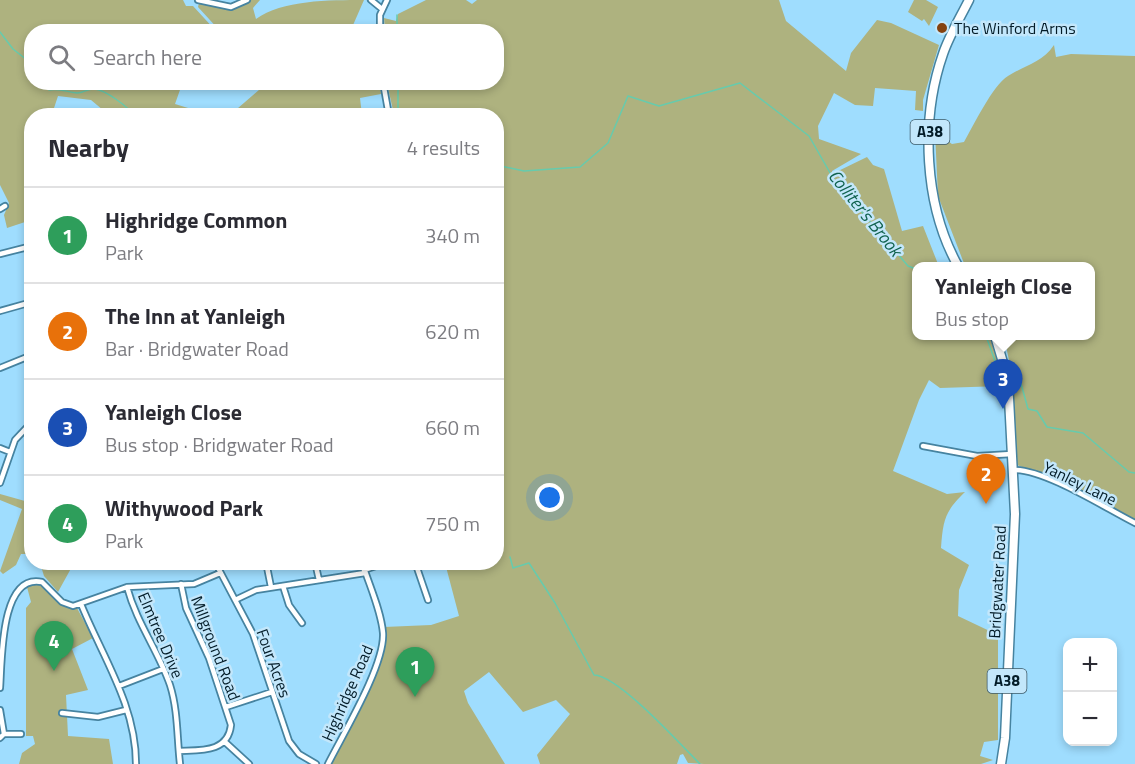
<!DOCTYPE html>
<meta charset="utf-8">
<style>
body{margin:0;font-family:"Titillium Web",sans-serif;background:#f2f2f3;color:#2b2b33}
.controls{position:absolute;right:18px;bottom:18px;display:grid;overflow:hidden;border-radius:12px;box-shadow:0 3px 9px #0003}
.controls button{width:54px;height:54px;display:grid;place-items:center;padding:0;border:0;border-bottom:2px solid #e1e1e2;background:#fff;color:#2b2b33;font:30px sans-serif}
.you{position:absolute;left:550px;top:498px;width:21px;height:21px;margin:-15px;border:4px solid #fff;border-radius:50%;background:#1a73e8;box-shadow:0 0 0 9px #1a73e833}
.badge{display:grid;place-items:center;width:39px;height:39px;border-radius:50%;background:#b45309;color:#fff;font-size:20px;font-weight:700}
.pin{position:absolute;translate:-50% -50px;filter:drop-shadow(0 2px 3px #0008)}
.pin::after{content:'';position:absolute;top:32px;width:21px;height:18px;background:inherit;clip-path:polygon(0 0,100% 0,50% 100%)}
.popup{position:absolute;left:912px;top:262px;width:183px;height:78px;box-sizing:border-box;display:grid;place-content:center;border-radius:12px;background:#fff;filter:drop-shadow(0 2px 4px #0005);font-size:20px;white-space:nowrap;color:#7c7c81}
.popup b{font-size:22px;color:#2b2b33}
.popup::after{content:'';position:absolute;left:50%;top:100%;margin-left:-12px;border:12px solid transparent;border-top-color:#fff}
.list{margin:0;padding:0;list-style:none}
h2{display:flex;justify-content:space-between;align-items:center;height:78px;margin:0;padding:0 24px;font-size:26px}
h2 small{font-size:20px;font-weight:400;color:#7c7c81}
.list li{display:grid;grid-template-columns:39px 1fr auto;gap:18px;align-items:center;box-sizing:border-box;height:96px;padding:0 24px;border-top:2px solid #e1e1e2}
.list b{display:block;font-size:22px;white-space:nowrap}
.list p{margin:0;font-size:20px;white-space:nowrap;color:#7c7c81}
.list em{font-size:20px;font-style:normal;color:#7c7c81}
.icon{flex:none;width:33px;height:33px;fill:none;stroke:currentColor;stroke-width:2;stroke-linecap:round;stroke-linejoin:round}
.map{position:relative;flex:none;width:1135px;height:764px;overflow:hidden}
.search{position:absolute;background:#fff;box-shadow:0 3px 9px #0003;left:24px;top:24px;width:480px;height:66px;display:flex;align-items:center;gap:15px;box-sizing:border-box;padding:0 21px;border-radius:24px;color:#7c7c81;font-size:22px}
.panel{position:absolute;background:#fff;box-shadow:0 3px 9px #0003;left:24px;top:108px;width:480px;height:462px;border-radius:24px}
.map>svg:first-child{display:block}
</style>
<div class="map">
<svg width="1135" height="764" viewBox="0 0 1135 764">
<rect width="100%" height="100%" fill="#9fddfe"/>
<path fill="#aeb27f" d="M 0,0 L 183,0 L 186,6 L 193,6 L 216,31 L 32,32 L 32,82 L 195,83 L 181,87 L 175,104 L 211,115 L 109,115 L 91,100 L 58,96 L 53,111 L 63,115 L 32,116 L 31,220 L 7,228 L 4,215 L 9,203 L 0,185 Z
M 251,0 L 260,0 L 253,8 L 256,19 C 282,0 329,0 364,0 L 350,32 L 220,31 L 198,7 L 199,3 L 232,10 Z
M 426,0 L 466,0 L 472,4 L 477,0 L 779,0 L 786,21 L 846,71 L 851,53 L 877,20 L 891,23 L 939,45 L 923,100 L 923,111 L 915,110 L 916,91 L 875,88 L 873,106 L 855,105 L 834,93 L 818,126 L 819,139 L 861,154 L 832,171 L 832,174 L 867,157 L 873,165 L 884,169 L 902,231 L 923,226 L 938,264 L 942,262 L 953,266 L 916,266 L 916,336 L 989,336 L 998,357 L 1002,386 L 940,388 L 929,380 L 919,400 L 893,471 L 947,494 L 965,492 C 945,511 943,520 941,548 L 969,565 L 959,590 L 958,616 L 998,635 L 998,740 L 984,742 L 980,756 L 993,760 L 981,764 L 704,764 L 688,763 L 683,754 L 680,755 L 677,764 L 540,764 L 537,755 L 570,714 L 556,700 L 523,712 L 489,672 L 464,691 L 468,703 L 505,764 L 331,764 C 348,729 389,664 384,627 L 431,625 L 459,616 L 445,563 L 496,562 L 496,116 L 394,115 L 387,83 L 496,82 L 496,32 L 385,31 L 384,18 L 396,21 L 398,14 Z
M 914,0 L 926,0 L 938,7 L 929,26 L 924,19 L 922,21 L 908,12 Z
M 1054,45 L 1056,57 L 1071,54 L 1135,56 L 1135,521 L 1055,480 L 1017,465 L 1013,380 L 1004,336 L 1090,336 L 1090,266 L 965,266 L 938,196 L 935,132 L 952,144 L 964,142 C 973,126 993,85 1008,76 C 1025,65 1042,63 1054,45 Z
M 267,83 L 380,83 L 381,94 L 360,98 L 362,115 L 230,115 Z
M 0,494 L 32,503 L 31,554 L 21,554 L 16,565 L 3,574 L 0,571 L 22,509 L 0,500 Z
M 40,563 L 74,563 L 58,592 L 44,576 Z
M 38,584 C 52,592 58,611 77,608 L 93,638 L 72,649 L 88,690 L 66,695 L 68,736 L 109,739 L 113,764 L 19,764 L 22,753 L 35,744 L 33,736 L 26,736 L 26,608 L 31,602 L 27,587 Z"/>
<g fill="none" stroke-linecap="round" stroke-linejoin="round">
<path stroke="#66cbad" stroke-width="1.5" d="M 397,15 L 397,32
M 0,32 L 13,49 L 32,64
M 41,82 L 49,90 C 61,88 66,92 77,93 C 84,93 88,88 95,89 C 105,90 129,107 134,116
M 398,82 L 398,116
M 496,165 L 524,171 L 580,167 L 608,143 L 628,96 L 659,106 L 740,83 L 809,136 L 833,178 L 908,266 L 916,269
M 986,336 L 999,372
M 1015,373 L 1020,380 L 1028,409 L 1037,411 L 1047,427 L 1083,433 L 1129,472 L 1135,473
M 510,557 L 513,568 L 529,563 L 555,603 L 594,675 C 619,676 680,744 700,764"/>
<defs>
<path id="street" d="M 198,0 L 231,7 L 247,0
M 371,0 L 382,9
M 380,32 L 380,15 L 387,0
M 383,82 L 389,116
M 0,209 L 5,206
M 0,254 L 32,246
M 0,311 L 32,302
M 0,368 L 32,355
M 923,446 L 977,456 L 1012,454
M 0,448 L 10,452
M 1013,470 C 1045,469 1105,508 1135,523
M 0,483 L 15,440 L 32,422
M 215,562 L 253,634 L 289,741 L 299,754 L 316,764
M 266,562 L 271,587
M 315,562 L 319,580
M 415,562 L 428,600
M 364,570 L 388,562
M 283,586 L 289,605 L 302,623
M 127,587 C 137,624 158,650 170,685 C 178,710 177,738 180,764
M 235,600 L 256,590 L 365,573
M 81,604 C 102,656 136,705 136,764
M 119,686 L 163,669
M 0,688 C 2,661 0,573 42,582 L 62,602 L 73,606 L 127,587 L 194,584 L 220,573
M 226,707 L 272,692
M 0,710 L 4,734
M 62,713 L 98,717 L 126,710
M 0,738 L 4,734 L 21,734
M 225,742 L 249,764
M 179,751 C 200,750 228,753 231,725 L 209,658 L 186,608 L 181,584
M 328,764 C 343,734 385,665 383,633 C 381,610 369,585 362,562"/>
<path id="highway" d="M 958,266 C 924,205 920,120 943,54 C 949,36 960,18 969,0
M 995,336 L 1008,379 L 1015,514 L 1005,738 L 1001,764"/>
</defs>
<use href="#street" stroke="#4683a0" stroke-width="8"/>
<use href="#highway" stroke="#4683a0" stroke-width="11"/>
<use href="#street" stroke="#fff" stroke-width="4.5"/>
<use href="#highway" stroke="#fff" stroke-width="8"/>
</g>
<circle fill="#844210" stroke="#c3e7fb" stroke-width="2" cx="942" cy="28" r="6"/>
<g text-anchor="middle" stroke-width="5" stroke-linejoin="round" paint-order="stroke">
<g fill="#c3e7fb" stroke="#3d5967" stroke-width="1.5">
<rect x="910.5" y="120" width="39" height="24" rx="4.5"/>
<rect x="987.5" y="669" width="39" height="24" rx="4.5"/>
</g>
<g font-size="15" font-weight="bold" fill="#031c28">
<text x="930" y="137">A38</text>
<text x="1007" y="686">A38</text>
</g>
<g font-size="16" fill="#031c28" stroke="#c3e7fb" text-anchor="start">
<text x="954" y="34">The Winford Arms</text>
</g>
<g font-size="16" fill="#031c28" stroke="#c3e7fb">
<text transform="translate(1080 483) rotate(26)" y="6">Yanley Lane</text>
<text transform="translate(997 582) rotate(-87)" y="6">Bridgwater Road</text>
<text transform="translate(161 635) rotate(67)" y="6">Elmtree Drive</text>
<text transform="translate(216 648) rotate(69)" y="6">Millground Road</text>
<text transform="translate(274 663) rotate(70)" y="6">Four Acres</text>
<text transform="translate(347 693) rotate(-66)" y="6">Highridge Road</text>
</g>
<g font-size="18" font-style="italic" fill="#10624e" stroke="#c3e7fb">
<text transform="translate(865 213) rotate(51)" y="6">Colliter's Brook</text>
</g>
</g>
</svg>
<div class="controls">
<button>+</button>
<button>−</button>
</div>
<div class="you"></div>
<div class="pin badge" style="left:415px;top:697px;background:#2e9e5b">1</div>
<div class="pin badge" style="left:986px;top:504px;background:#e8710a">2</div>
<div class="pin badge" style="left:1003px;top:409px;background:#1a4fb4">3</div>
<div class="popup"><b>Yanleigh Close</b>Bus stop</div>
<div class="pin badge" style="left:54px;top:671px;background:#2e9e5b">4</div>
<div class="search"><svg class="icon" aria-label="search" viewBox="0 0 24 24"><circle cx="10" cy="10" r="6"/><path d="M15 15l6 6"/></svg>Search here</div>
<section class="panel">
<h2>Nearby<small>4 results</small></h2>
<ul class="list">
<li><span class="badge" style="background:#2e9e5b">1</span><div><b>Highridge Common</b><p>Park</p></div><em>340 m</em></li>
<li><span class="badge" style="background:#e8710a">2</span><div><b>The Inn at Yanleigh</b><p>Bar · Bridgwater Road</p></div><em>620 m</em></li>
<li><span class="badge" style="background:#1a4fb4">3</span><div><b>Yanleigh Close</b><p>Bus stop · Bridgwater Road</p></div><em>660 m</em></li>
<li><span class="badge" style="background:#2e9e5b">4</span><div><b>Withywood Park</b><p>Park</p></div><em>750 m</em></li>
</ul>
</section>
</div>
